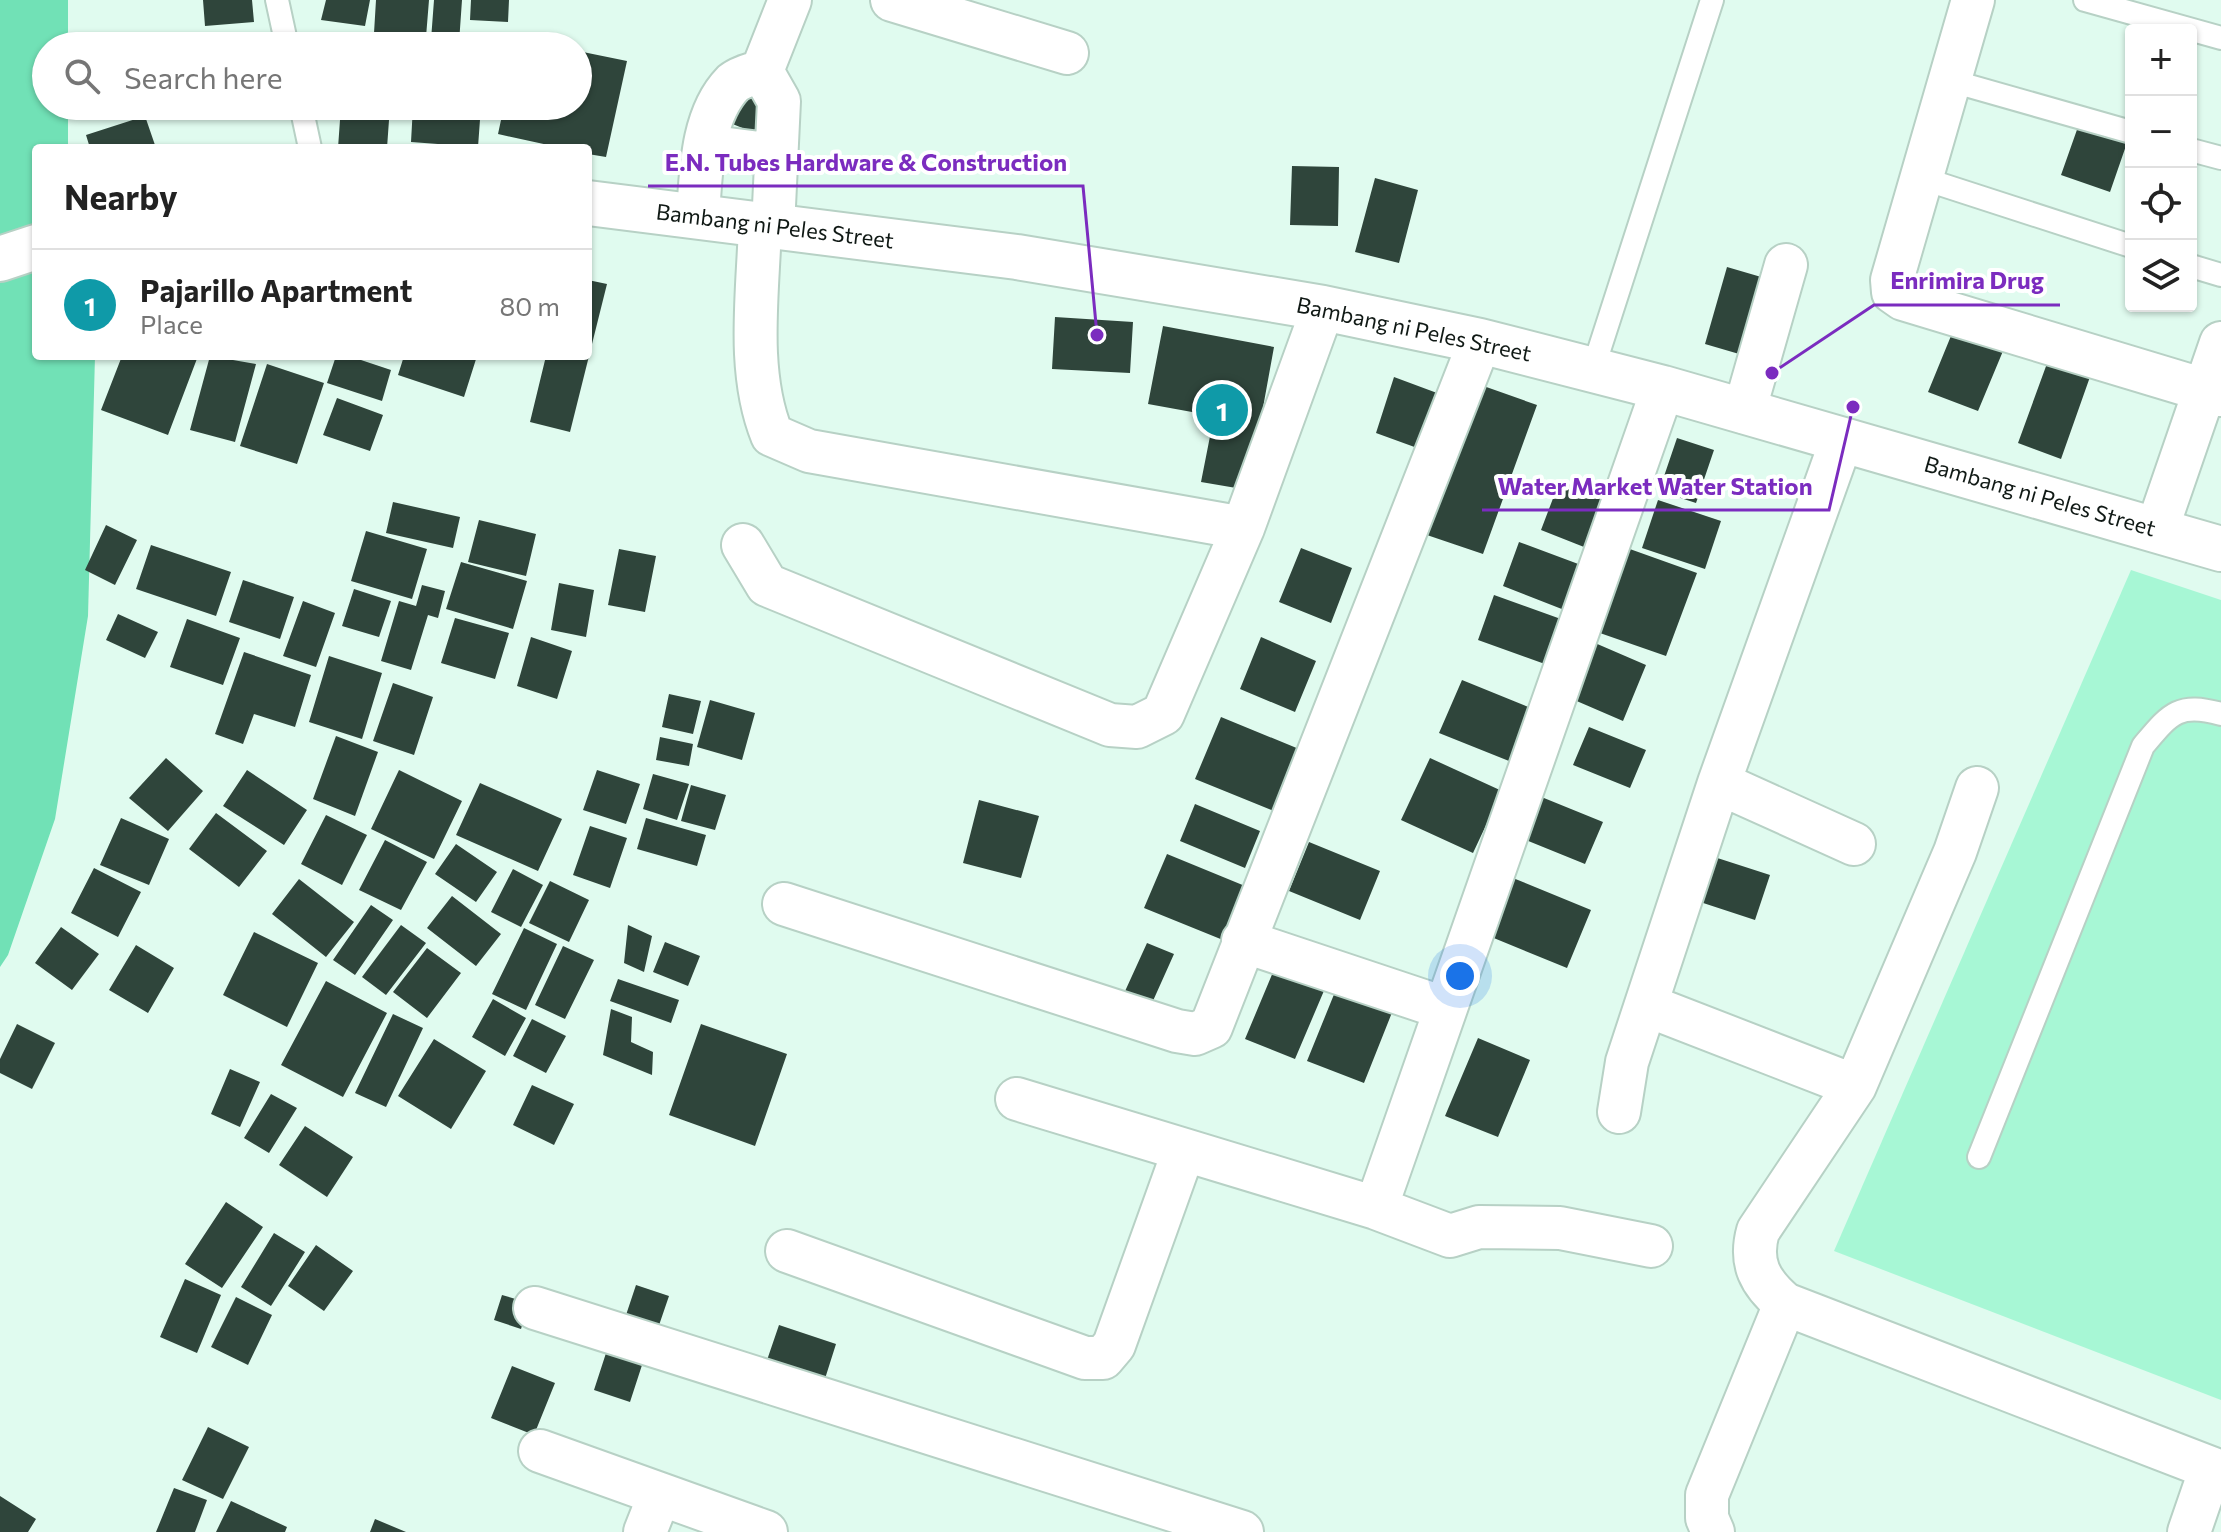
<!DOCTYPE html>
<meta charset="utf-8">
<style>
body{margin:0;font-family:Commissioner,sans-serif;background:#f6f6f6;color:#222}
.controls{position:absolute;right:24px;top:24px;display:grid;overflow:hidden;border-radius:8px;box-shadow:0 2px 6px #0004}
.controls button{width:72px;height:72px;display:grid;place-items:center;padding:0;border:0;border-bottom:2px solid #e0e0e0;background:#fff;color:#222;font:40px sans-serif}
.you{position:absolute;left:1460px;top:976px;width:28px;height:28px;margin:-20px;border:6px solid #fff;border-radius:50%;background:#1a73e8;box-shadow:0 0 0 12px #1a73e833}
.badge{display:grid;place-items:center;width:52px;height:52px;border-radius:50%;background:#1a73e8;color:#fff;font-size:26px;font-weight:700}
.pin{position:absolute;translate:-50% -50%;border:4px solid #fff;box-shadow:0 2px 8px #0006}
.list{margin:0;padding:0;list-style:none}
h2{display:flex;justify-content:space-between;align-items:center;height:104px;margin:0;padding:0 32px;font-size:34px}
h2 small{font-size:26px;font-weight:400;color:#767676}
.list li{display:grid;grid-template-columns:52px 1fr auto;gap:24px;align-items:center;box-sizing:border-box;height:112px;padding:0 32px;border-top:2px solid #e0e0e0}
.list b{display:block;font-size:30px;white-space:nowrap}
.list p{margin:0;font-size:26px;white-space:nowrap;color:#767676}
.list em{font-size:26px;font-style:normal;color:#767676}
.icon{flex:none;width:44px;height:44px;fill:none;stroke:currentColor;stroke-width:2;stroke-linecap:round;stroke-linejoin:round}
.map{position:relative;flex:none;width:2221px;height:1532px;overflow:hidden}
.search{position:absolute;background:#fff;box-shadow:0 2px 6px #0004;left:32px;top:32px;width:560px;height:88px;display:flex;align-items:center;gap:20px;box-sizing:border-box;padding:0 28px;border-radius:44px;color:#767676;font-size:30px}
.panel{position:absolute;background:#fff;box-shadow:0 2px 6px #0004;left:32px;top:144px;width:560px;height:216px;border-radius:8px}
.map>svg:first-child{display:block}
</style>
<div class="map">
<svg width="2221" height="1532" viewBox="0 0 2221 1532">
<rect width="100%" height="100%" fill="#e0fbef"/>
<path fill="#a7f7d5" d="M 2131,570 L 2221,600 L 2221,1400 L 1834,1251 Z"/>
<path fill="#71e1b6" d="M 0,0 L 68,0 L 68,46 L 46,46 L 46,106 L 68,106 L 68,148 L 36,148 L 36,356 L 95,356 L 88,616 L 55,819 L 8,955 L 0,967 Z"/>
<path fill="#2f453b" d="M 203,0 L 252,0 L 254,22 L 205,26 Z
M 326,0 L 370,0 L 365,26 L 321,20 Z
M 376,0 L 429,0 L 426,37 L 374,33 Z
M 434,0 L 462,0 L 459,43 L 431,40 Z
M 471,0 L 509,0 L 508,22 L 470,20 Z
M 578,51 L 627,61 L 606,157 L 588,154 L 588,148 L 562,148 L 498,134 L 504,106 L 578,106 Z
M 738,88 L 767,100 L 755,133 L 725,121 Z
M 341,106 L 390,106 L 387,148 L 338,148 Z
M 413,106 L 481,106 L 478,147 L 411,142 Z
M 145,116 L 156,148 L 90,148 L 86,135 Z
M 2079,124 L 2128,140 L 2110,192 L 2061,175 Z
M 1292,166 L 1339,167 L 1338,226 L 1290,225 Z
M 1375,178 L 1418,190 L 1399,263 L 1355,252 Z
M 1727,267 L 1768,279 L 1746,356 L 1705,344 Z
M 588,280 L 607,284 L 570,432 L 530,422 L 546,356 L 588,356 Z
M 1055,317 L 1133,322 L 1130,373 L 1052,369 Z
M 1163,326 L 1274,347 L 1248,490 L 1201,482 L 1214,416 L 1148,404 Z
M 1953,331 L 2003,351 L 1978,411 L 1928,392 Z
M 122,356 L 198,356 L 168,435 L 101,410 Z
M 210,356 L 256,364 L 235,442 L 190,430 Z
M 336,356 L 349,356 L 391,370 L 382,401 L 327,383 Z
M 404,356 L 477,356 L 464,397 L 398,375 Z
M 2049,358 L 2091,374 L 2061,459 L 2018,443 Z
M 267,364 L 324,383 L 297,464 L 240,446 Z
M 1394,377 L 1437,393 L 1420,449 L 1376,433 Z
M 1475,383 L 1537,405 L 1483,554 L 1421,533 Z
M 337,398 L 383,415 L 370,451 L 323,435 Z
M 1677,438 L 1714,450 L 1696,503 L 1659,491 Z
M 1560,480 L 1604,496 L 1584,547 L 1541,530 Z
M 1658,500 L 1721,521 L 1705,569 L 1642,548 Z
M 393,502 L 460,517 L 453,548 L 386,533 Z
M 479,520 L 536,534 L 526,576 L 468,562 Z
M 106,525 L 137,540 L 115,585 L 85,570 Z
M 366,531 L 427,549 L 412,599 L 351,581 Z
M 1519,542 L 1589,568 L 1572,613 L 1503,586 Z
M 151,545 L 231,572 L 216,616 L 136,589 Z
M 1301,548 L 1352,568 L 1331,623 L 1279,602 Z
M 1627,548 L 1697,573 L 1666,656 L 1597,632 Z
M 619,549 L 656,556 L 645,612 L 608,605 Z
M 461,562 L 527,581 L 513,629 L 446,609 Z
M 243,580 L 294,597 L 280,639 L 229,622 Z
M 559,583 L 594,590 L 586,637 L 551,630 Z
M 422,585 L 445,591 L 438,618 L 428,615 L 411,670 L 381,661 L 399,601 L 416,606 Z
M 354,589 L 391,601 L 379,637 L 342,626 Z
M 1494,595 L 1572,623 L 1556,668 L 1478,640 Z
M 303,601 L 335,613 L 316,667 L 283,656 Z
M 118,614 L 158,632 L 145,658 L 106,640 Z
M 455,618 L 509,633 L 495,679 L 441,663 Z
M 187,619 L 240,638 L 223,685 L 170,667 Z
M 531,637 L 572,651 L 557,699 L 517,686 Z
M 1261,637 L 1316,661 L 1295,712 L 1240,689 Z
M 1595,643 L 1646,665 L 1623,721 L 1572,699 Z
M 244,652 L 311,675 L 295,727 L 254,714 L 243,744 L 215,734 Z
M 329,656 L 382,673 L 362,739 L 309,722 Z
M 1462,680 L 1531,708 L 1509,761 L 1439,733 Z
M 393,683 L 433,697 L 414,755 L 373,741 Z
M 669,694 L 701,701 L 693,734 L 662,727 Z
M 710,700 L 755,713 L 742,760 L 697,747 Z
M 1221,717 L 1299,749 L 1274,811 L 1195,779 Z
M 1589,727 L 1646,750 L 1630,788 L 1573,765 Z
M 336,736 L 378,752 L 355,816 L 313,799 Z
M 660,737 L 693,744 L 689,766 L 656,760 Z
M 166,758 L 203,791 L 168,831 L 129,798 Z
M 1430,758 L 1502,791 L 1473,853 L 1401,820 Z
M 247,770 L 307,810 L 284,845 L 223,806 Z
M 399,770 L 462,801 L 434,859 L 371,829 Z
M 597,770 L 640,784 L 626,824 L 583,810 Z
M 653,774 L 689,784 L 677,820 L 643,809 Z
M 480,783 L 562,819 L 538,871 L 456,835 Z
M 691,785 L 726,795 L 715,830 L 681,821 Z
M 1539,796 L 1603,822 L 1585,864 L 1521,838 Z
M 979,800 L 1039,816 L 1021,878 L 963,863 Z
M 1195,804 L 1260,831 L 1245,868 L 1180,841 Z
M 216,813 L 267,851 L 239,887 L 189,849 Z
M 326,815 L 367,835 L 342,885 L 301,864 Z
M 121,818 L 169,839 L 149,885 L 100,865 Z
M 646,818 L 706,835 L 697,866 L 637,849 Z
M 590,826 L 627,838 L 610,888 L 573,875 Z
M 385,840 L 427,862 L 401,910 L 359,890 Z
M 1309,842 L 1380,871 L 1360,920 L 1289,891 Z
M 456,844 L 497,872 L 476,902 L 435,874 Z
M 1167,854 L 1245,886 L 1223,940 L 1144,908 Z
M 1705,854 L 1770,875 L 1755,920 L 1691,899 Z
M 94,868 L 141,892 L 118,937 L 71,913 Z
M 513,869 L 543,885 L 521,927 L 491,912 Z
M 1508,876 L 1591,910 L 1567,968 L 1484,934 Z
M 299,879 L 354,922 L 326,957 L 272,914 Z
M 550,881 L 589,900 L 569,942 L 529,923 Z
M 452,896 L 501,934 L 476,966 L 427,928 Z
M 371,905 L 393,920 L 355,975 L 333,960 Z
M 401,925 L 426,943 L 386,995 L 362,977 Z
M 628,925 L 652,936 L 644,972 L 624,963 Z
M 61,927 L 99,954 L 72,990 L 35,963 Z
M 524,928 L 557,944 L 526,1010 L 492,994 Z
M 254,932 L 318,963 L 287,1027 L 223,995 Z
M 665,942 L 700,956 L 688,986 L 653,972 Z
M 1147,943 L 1174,954 L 1148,1012 L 1121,1000 Z
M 136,945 L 174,968 L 148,1013 L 109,990 Z
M 563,946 L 594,960 L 565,1019 L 535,1005 Z
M 427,948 L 461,973 L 427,1018 L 393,992 Z
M 1276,965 L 1326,986 L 1295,1059 L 1245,1039 Z
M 618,979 L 679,1000 L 671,1023 L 610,1001 Z
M 326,981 L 387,1013 L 343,1097 L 281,1065 Z
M 1337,987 L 1393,1010 L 1364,1083 L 1307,1061 Z
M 493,999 L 526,1018 L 505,1056 L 472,1037 Z
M 611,1009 L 632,1017 L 631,1042 L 653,1052 L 652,1075 L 603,1055 Z
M 393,1014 L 423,1028 L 386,1107 L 355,1093 Z
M 532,1019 L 566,1036 L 546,1073 L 513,1056 Z
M 17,1024 L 55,1043 L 32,1089 L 0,1073 L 0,1059 Z
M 701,1024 L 787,1054 L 755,1146 L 669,1115 Z
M 1478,1038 L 1530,1060 L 1498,1137 L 1445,1116 Z
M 434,1039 L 486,1071 L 451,1129 L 398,1096 Z
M 230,1069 L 260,1082 L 240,1127 L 211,1114 Z
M 532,1085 L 574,1104 L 554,1145 L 513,1125 Z
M 271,1094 L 297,1108 L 269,1153 L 244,1138 Z
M 305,1126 L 353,1157 L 327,1197 L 279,1165 Z
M 226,1202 L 263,1227 L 222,1288 L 185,1264 Z
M 274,1233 L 305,1252 L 271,1306 L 241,1287 Z
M 316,1245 L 353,1271 L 324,1311 L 288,1286 Z
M 185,1279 L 221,1295 L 197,1353 L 160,1337 Z
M 636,1285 L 669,1296 L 656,1334 L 623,1324 Z
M 502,1295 L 529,1303 L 521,1329 L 494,1320 Z
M 236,1297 L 272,1315 L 248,1365 L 211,1347 Z
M 779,1325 L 836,1344 L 823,1385 L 765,1366 Z
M 607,1350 L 643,1362 L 630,1402 L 594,1390 Z
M 512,1366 L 555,1383 L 534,1435 L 491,1418 Z
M 208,1427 L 249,1447 L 223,1499 L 182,1480 Z
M 174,1488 L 207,1500 L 195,1532 L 156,1532 Z
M 0,1496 L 36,1519 L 28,1532 L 0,1532 Z
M 231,1501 L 287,1527 L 285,1532 L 216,1532 Z
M 375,1519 L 406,1532 L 370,1532 Z"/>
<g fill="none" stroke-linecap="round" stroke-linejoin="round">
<defs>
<path id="lane" d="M 277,0 L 287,46
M 2085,0 L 2221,38
M 1948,80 L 2131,132
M 301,106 L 310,148
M 2191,150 L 2221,158
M 1921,178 L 2131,246
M 2191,266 L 2221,275
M 1593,369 L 1712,0
M 1979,1157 L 2143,746 C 2170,714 2178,702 2221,714"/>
<path id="street" d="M 892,0 L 1067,53
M 1973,0 L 1892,280 L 1893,292 L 1903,299 L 2221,395
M 762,71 L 779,101 L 773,227
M 705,146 L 775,155
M 698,215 C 701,173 701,116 733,83 C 740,77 753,74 762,71 L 790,0
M 760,225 C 758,293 746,371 772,435 L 809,451 L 1243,528
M 1744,412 L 1786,265
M 2157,529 L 2221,343
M 743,545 L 767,585 L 1110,725 L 1137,727 L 1163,714 L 1243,528 L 1323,308
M 1719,783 L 1854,844
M 1977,788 L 1955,852 L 1855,1086 L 1758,1231 C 1749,1263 1760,1283 1785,1304 L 2221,1472
M 784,904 L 1177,1031 L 1195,1034 L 1211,1027 L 1480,341
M 1243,941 L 1444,1008
M 1646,1005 L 1855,1086
M 1017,1099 L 1376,1208 L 1450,1236 L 1479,1227 L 1560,1228 L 1651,1246
M 1619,1112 L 1627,1062 L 1719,783 L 1842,439
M 1376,1208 L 1663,388
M 787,1251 L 1085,1358 L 1103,1358 L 1114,1345 L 1184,1150
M 535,1308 L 1242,1532
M 540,1451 L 766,1532
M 645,1532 L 660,1494
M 1713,1532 L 1707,1518 L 1707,1495 L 1785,1304
M 2189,1532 L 2211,1468"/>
<path id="secondary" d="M 588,203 L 1017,257 L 1323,308 L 1480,341 L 1663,388 L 2221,549
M 0,259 L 36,247"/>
</defs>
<use href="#lane" stroke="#b7d1c5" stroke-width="26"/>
<use href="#street" stroke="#b7d1c5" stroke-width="46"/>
<use href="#secondary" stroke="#b7d1c5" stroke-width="48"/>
<use href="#lane" stroke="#fff" stroke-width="22"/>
<use href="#street" stroke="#fff" stroke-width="42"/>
<use href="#secondary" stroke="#fff" stroke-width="44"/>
</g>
<g text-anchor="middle" stroke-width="8" stroke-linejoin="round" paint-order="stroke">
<g font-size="22" fill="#101915" stroke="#fff">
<text transform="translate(775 226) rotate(7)" y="8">Bambang ni Peles Street</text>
<text transform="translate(1414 329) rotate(12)" y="8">Bambang ni Peles Street</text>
<text transform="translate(2040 496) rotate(16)" y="8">Bambang ni Peles Street</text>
</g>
</g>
<path fill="none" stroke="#7b2cbf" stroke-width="3" d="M1097 335L1083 186H648M1772 373L1874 305H2060M1853 407L1829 510H1482"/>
<g fill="#7b2cbf" stroke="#fff" stroke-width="3">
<circle cx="1097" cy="335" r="8"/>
<circle cx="1772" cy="373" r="8"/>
<circle cx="1853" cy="407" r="8"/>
</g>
<g font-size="24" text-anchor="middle" font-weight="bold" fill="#7b2cbf" stroke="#fff" stroke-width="8" stroke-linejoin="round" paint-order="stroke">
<text x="866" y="171">E.N. Tubes Hardware &amp; Construction</text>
<text x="1967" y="289">Enrimira Drug</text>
<text x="1655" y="495">Water Market Water Station</text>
</g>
</svg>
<div class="controls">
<button>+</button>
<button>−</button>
<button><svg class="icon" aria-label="locate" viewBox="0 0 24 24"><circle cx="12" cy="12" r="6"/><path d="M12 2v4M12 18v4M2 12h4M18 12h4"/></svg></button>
<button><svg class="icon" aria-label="layers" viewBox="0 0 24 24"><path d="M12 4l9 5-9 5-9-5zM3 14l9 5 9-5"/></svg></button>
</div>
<div class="you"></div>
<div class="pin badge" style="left:1222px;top:410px;background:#0f9aa8">1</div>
<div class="search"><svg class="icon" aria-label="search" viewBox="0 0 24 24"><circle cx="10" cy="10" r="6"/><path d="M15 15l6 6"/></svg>Search here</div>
<section class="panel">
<h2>Nearby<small></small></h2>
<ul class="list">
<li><span class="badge" style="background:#0f9aa8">1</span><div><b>Pajarillo Apartment</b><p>Place</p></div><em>80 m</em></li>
</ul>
</section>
</div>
